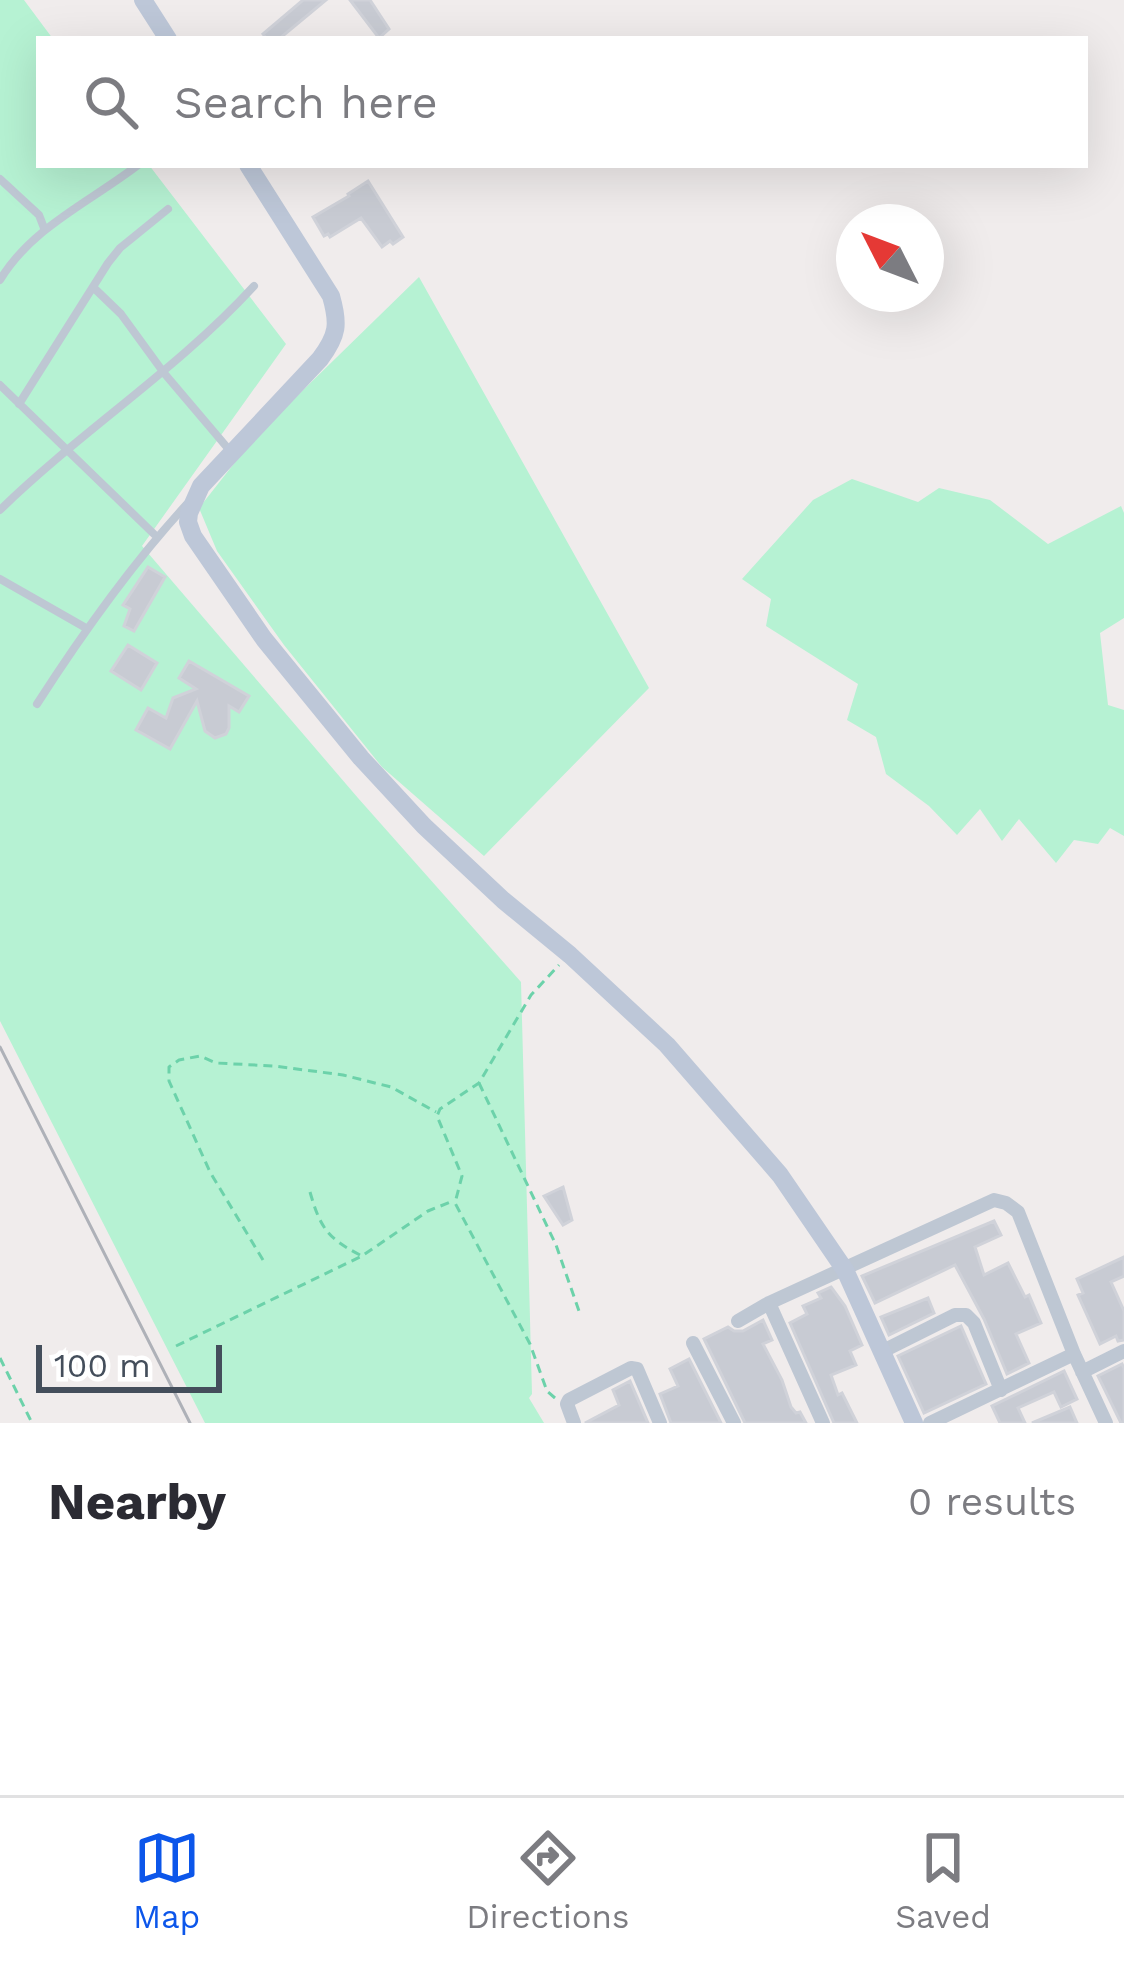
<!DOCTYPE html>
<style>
body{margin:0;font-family:"Work Sans",sans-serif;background:#f7f7f7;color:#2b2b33}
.compass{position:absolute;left:836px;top:204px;width:108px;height:108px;border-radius:50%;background:#fff;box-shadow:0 12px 48px #0002;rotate:312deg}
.scale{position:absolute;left:36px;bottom:30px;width:186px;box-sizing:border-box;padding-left:12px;border:6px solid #444e5b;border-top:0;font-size:33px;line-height:42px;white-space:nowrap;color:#444e5b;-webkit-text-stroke:9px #fff;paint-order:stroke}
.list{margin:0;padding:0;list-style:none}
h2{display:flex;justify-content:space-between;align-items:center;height:156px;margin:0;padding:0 48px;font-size:51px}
h2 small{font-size:39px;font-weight:400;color:#7c7c81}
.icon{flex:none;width:66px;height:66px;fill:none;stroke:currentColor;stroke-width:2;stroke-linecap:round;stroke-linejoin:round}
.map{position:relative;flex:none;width:1124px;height:1423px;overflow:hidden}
.search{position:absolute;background:#fff;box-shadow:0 12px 48px #0002;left:36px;right:36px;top:36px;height:132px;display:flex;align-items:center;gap:30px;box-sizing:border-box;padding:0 42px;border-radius:0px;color:#7c7c81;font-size:45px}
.sheet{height:372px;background:#fff}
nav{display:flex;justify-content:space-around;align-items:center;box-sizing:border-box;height:168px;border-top:3px solid #e1e1e2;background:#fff;font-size:33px;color:#7c7c81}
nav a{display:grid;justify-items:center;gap:6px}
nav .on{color:#0c56ea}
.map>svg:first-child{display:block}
</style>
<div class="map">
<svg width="1124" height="1423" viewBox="0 0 1124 1423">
<rect width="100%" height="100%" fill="#f0ecec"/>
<path fill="#b6f2d3" d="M 0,0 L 24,0 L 53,39 L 39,39 L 39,165 L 149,165 L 286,344 L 142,546 L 358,798 L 521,982 L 532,1394 L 529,1398 L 544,1423 L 205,1423 L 0,1021 Z
M 419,277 L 649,688 L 484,856 L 382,767 L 284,645 L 217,551 L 199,508 L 255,437 Z
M 852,479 L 918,502 L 939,488 L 990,500 L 1048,544 L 1121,506 L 1124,513 L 1124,618 L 1100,633 L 1108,705 L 1124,710 L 1124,836 L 1110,828 L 1098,844 L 1074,840 L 1056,863 L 1019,819 L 1002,841 L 980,809 L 957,835 L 929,806 L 886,774 L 876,737 L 847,720 L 858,684 L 766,626 L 771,599 L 742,579 L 813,500 Z"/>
<path fill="#c8cbd3" stroke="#d0d2d9" stroke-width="3" d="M 303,0 L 326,0 L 279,39 L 267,39 L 263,34 Z
M 350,0 L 370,0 L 389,29 L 379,38 Z
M 368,181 L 403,237 L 393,244 L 390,241 L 382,247 L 361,218 L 330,237 L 328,234 L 324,236 L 313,217 L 349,196 L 348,194 Z
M 148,567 L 165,577 L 134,631 L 124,626 L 130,609 L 123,605 Z
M 128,645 L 157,663 L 141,690 L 111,671 Z
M 189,661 L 249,696 L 239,712 L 229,706 L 229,728 L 226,734 L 215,738 L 205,731 L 197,701 L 170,749 L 136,730 L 148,708 L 166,718 L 173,698 L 196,689 L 179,678 Z
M 563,1187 L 572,1220 L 563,1225 L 544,1196 Z
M 994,1221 L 1001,1235 L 975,1247 L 984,1275 L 1008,1263 L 1025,1297 L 1029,1295 L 1041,1323 L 1016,1334 L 1029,1363 L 1007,1374 L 984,1319 L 955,1265 L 875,1303 L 862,1276 Z
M 1124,1257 L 1124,1276 L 1111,1282 L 1124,1311 L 1124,1340 L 1118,1341 L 1116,1336 L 1100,1344 L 1078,1295 L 1083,1293 L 1077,1279 Z
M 831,1287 L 845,1306 L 862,1345 L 850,1351 L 856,1365 L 831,1375 L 838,1395 L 842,1393 L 857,1423 L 834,1423 L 790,1323 L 807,1314 L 803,1306 L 821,1298 L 818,1293 Z
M 928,1298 L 934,1313 L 889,1335 L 881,1317 Z
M 763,1320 L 772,1340 L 763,1344 L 782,1380 L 791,1407 L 796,1413 L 800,1412 L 806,1423 L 745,1423 L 704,1339 L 728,1327 L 734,1331 L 743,1331 Z
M 961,1326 L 986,1384 L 924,1413 L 898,1356 Z
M 689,1359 L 721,1423 L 671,1423 L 660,1394 L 678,1386 L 670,1369 Z
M 1122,1364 L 1124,1368 L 1124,1423 L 1121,1423 L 1098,1376 Z
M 1064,1371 L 1077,1399 L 1061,1407 L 1054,1392 L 1018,1408 L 1025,1423 L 1000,1423 L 992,1406 Z
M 630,1381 L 648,1423 L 585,1423 L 619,1405 L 613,1390 Z
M 1070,1407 L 1077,1423 L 1032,1423 Z"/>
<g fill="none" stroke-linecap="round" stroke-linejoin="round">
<path stroke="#6cd2aa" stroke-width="3" stroke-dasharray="9 6" stroke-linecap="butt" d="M 479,1083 L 556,1245 L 579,1311
M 310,1192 C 320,1227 327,1238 360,1255
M 263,1260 L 210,1172 L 169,1081 L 169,1067 L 179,1060 L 200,1056 L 216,1063 L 274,1066 L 343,1075 L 391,1087 L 436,1112
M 176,1346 L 362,1256 L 428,1211 L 453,1201
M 0,1358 L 32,1423
M 555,1398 L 547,1391 L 530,1344 L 455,1203 L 462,1176 L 437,1116 L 440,1109 L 479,1083 L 531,995 L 559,965"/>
<path stroke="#bec7d3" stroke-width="8" d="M 0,179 L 39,215 L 44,228
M 0,280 C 32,227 90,202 138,165
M 94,288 L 121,314 L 164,373 L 231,452
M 0,385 L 157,537
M 19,404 L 108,263 L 120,248 L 168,209
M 0,510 C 81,431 177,370 254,286
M 0,579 L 86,628
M 37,704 C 82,634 130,566 187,504"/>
<path stroke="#bec7d3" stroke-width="14" d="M 769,1303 L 823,1423
M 738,1321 L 769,1303 L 994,1200 L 1006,1203 L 1018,1212 L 1074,1354 L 1106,1423
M 693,1343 L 734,1423
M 881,1352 L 955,1315 L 966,1315 L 974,1323 L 1001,1390
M 1082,1372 L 1124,1351
M 574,1423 L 567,1404 L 569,1400 L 631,1368 L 637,1369 L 660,1423
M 930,1423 L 1074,1354"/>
<path stroke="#bdc7d8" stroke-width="18" d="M 143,0 L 168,39
M 248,165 L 331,296 C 339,324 338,335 320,359 L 201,486 L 189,513 L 188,522 L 193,536 L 264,639 L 361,758 L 424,826 L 503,900 L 570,955 L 667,1045 L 780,1175 L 845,1270 L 914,1423"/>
<path stroke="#aeb1b8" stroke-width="3" d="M 0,1047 L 190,1423"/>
</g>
</svg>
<svg class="compass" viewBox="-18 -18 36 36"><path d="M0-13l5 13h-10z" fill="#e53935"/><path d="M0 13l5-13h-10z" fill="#7c7c81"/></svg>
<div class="scale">100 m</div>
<div class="search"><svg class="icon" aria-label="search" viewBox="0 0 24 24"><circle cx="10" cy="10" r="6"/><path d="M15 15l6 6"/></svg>Search here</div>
</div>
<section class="sheet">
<h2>Nearby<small>0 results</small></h2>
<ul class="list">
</ul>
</section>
<nav>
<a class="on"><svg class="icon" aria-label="map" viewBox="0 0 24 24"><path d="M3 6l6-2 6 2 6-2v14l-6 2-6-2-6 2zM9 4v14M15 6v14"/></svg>Map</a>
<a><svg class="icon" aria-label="directions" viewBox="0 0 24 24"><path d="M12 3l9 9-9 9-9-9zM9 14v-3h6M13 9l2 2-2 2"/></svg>Directions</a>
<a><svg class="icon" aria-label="saved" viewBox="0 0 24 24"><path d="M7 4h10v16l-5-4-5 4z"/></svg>Saved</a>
</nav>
